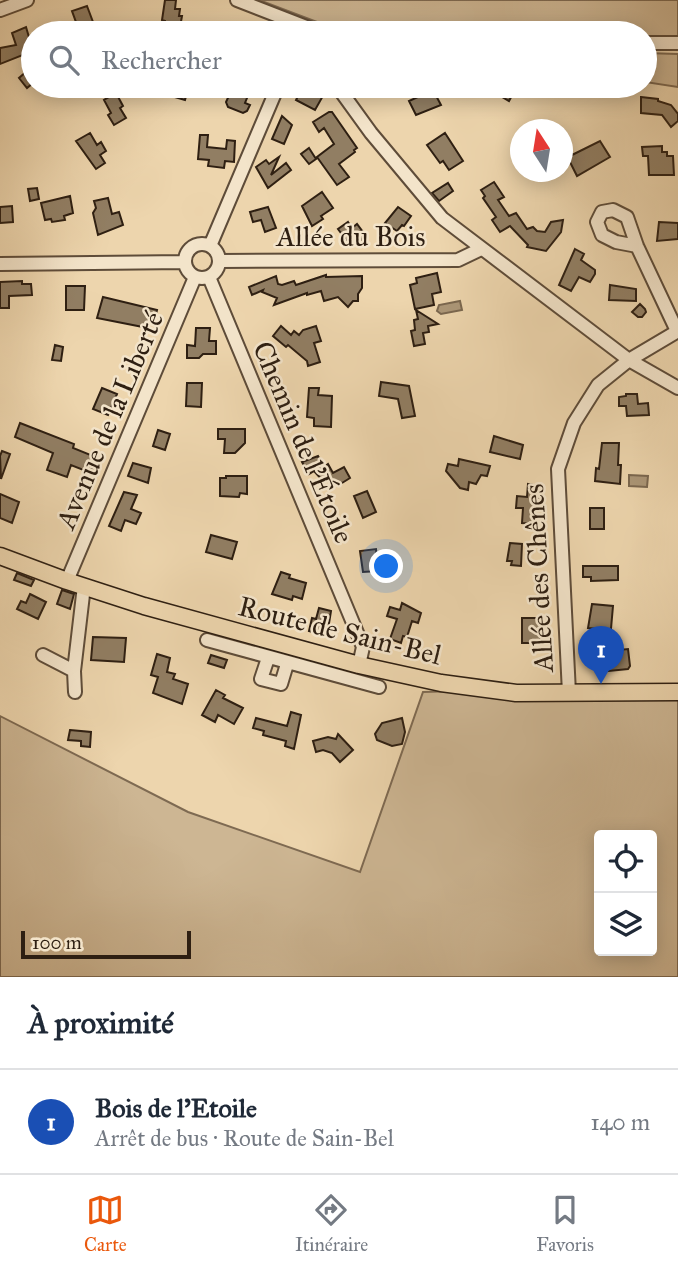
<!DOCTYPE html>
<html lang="fr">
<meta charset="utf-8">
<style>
body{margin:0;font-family:"IM FELL Great Primer",serif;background:#f6f6f7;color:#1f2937}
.controls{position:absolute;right:21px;bottom:21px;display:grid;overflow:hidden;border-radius:7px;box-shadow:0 4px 18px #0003}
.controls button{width:63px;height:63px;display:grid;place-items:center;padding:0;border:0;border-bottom:2px solid #e0e1e3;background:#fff;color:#1f2937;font:35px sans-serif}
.compass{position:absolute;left:510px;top:119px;width:63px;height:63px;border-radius:50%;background:#fff;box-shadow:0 4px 18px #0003;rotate:348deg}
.scale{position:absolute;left:21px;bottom:18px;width:170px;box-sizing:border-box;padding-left:7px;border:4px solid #2e1f12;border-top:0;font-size:19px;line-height:24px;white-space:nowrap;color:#2e1f12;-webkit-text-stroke:5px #f3e4ca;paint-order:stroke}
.you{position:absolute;left:387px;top:567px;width:24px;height:24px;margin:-18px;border:5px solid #fff;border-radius:50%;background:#1a73e8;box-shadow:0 0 0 10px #1a73e833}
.badge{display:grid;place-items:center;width:46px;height:46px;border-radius:50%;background:#ea580c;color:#fff;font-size:23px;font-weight:700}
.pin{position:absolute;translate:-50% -58px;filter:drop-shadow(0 2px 4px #0008)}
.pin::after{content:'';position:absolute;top:37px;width:24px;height:21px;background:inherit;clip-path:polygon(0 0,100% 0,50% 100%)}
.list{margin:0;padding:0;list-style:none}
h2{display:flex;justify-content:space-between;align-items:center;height:91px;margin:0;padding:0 28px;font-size:30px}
h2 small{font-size:23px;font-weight:400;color:#747a83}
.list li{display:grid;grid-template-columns:46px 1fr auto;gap:21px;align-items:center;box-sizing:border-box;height:105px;padding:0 28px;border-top:2px solid #e0e1e3}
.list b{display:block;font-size:26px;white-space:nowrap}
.list p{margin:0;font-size:23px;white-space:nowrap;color:#747a83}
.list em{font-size:23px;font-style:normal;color:#747a83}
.icon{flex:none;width:38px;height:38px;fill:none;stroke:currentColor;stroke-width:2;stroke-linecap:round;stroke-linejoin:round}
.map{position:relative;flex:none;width:678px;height:977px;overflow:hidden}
.search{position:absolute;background:#fff;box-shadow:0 4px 18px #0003;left:21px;right:21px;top:21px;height:77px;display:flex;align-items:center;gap:18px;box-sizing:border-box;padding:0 24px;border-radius:38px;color:#747a83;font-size:26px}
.sheet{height:196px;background:#fff}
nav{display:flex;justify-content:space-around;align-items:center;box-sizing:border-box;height:98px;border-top:2px solid #e0e1e3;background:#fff;font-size:19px;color:#747a83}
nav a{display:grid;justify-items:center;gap:4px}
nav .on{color:#ea580c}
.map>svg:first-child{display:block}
</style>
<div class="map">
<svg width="678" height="977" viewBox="0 0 678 977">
<rect width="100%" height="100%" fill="#edd5ad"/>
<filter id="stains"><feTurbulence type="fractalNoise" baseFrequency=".00286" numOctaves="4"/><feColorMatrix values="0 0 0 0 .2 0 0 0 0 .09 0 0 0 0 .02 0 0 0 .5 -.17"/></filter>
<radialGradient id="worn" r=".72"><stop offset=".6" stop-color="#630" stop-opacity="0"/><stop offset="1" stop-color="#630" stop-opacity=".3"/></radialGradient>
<path fill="#cdb693" stroke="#7e6a52" stroke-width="2" fill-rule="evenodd" d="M 259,0 L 678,0 L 678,39 L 645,37 L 645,33 L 346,33 Z
M 645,53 L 678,54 L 678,87 L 645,82 Z
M 678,685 L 678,977 L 0,977 L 0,716 L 188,812 L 360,872 L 423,692 ZM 599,835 L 652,835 L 652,951 L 599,951 Z"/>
<path fill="#ac9778" stroke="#7a674f" stroke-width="2" d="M 460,301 L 462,310 L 441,314 L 437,311 L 439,305 Z
M 629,475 L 648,476 L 647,487 L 629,486 Z"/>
<path fill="#917e63" stroke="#2e1f12" stroke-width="2" d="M 165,0 L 176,0 L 175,9 L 180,9 L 179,16 L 182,16 L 179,33 L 164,31 L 165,21 L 162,20 Z
M 87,6 L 96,30 L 80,33 L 72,11 Z
M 207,23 L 231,32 L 231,33 L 203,33 Z
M 26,27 L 33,51 L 0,64 L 0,48 L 16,45 L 12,33 Z
M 33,66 L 33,83 L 27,88 L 19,78 Z
M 171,86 L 188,89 L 185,100 L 168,95 Z
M 303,86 L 313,86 L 312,88 L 324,94 L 315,110 L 296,100 Z
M 484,86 L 517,86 L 509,101 Z
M 233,87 L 249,93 L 245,103 L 250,105 L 247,111 L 243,113 L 228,107 L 226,102 Z
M 433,90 L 441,105 L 416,115 L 409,101 Z
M 116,93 L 123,106 L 120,108 L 126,118 L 114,125 L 108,115 L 111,113 L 104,100 Z
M 641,97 L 658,99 L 658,101 L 671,105 L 678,114 L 678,121 L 671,127 L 662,115 L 641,113 Z
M 329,112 L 332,112 L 357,148 L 354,150 L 355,152 L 339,164 L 349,177 L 337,185 L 317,157 L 334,144 L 324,128 L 319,132 L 313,122 Z
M 282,116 L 292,125 L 284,144 L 272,139 Z
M 564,131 L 572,155 L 600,141 L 610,157 L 577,176 L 569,160 L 563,161 L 563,132 Z
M 90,133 L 97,145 L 101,142 L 106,151 L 100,155 L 105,163 L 96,169 L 76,141 Z
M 445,133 L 463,161 L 449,170 L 443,161 L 440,163 L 427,145 Z
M 200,135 L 208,135 L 207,147 L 226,149 L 227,140 L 235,141 L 234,162 L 225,161 L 224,168 L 208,166 L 209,160 L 198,159 Z
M 662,146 L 662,152 L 667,152 L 667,156 L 673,156 L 674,175 L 649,175 L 648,156 L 643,156 L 642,147 Z
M 309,148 L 316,159 L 309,164 L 301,154 Z
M 279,157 L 271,175 L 286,163 L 291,170 L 268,188 L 256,167 L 266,160 L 269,164 Z
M 494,182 L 504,197 L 498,200 L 509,216 L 516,213 L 527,229 L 533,227 L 537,231 L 545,232 L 551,222 L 563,220 L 561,232 L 546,251 L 527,247 L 528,245 L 510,226 L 500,232 L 492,220 L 496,217 L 483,198 L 485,196 L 481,190 Z
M 448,183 L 453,191 L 439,201 L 432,193 Z
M 37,188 L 39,199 L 30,201 L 28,189 Z
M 322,192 L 333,208 L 321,216 L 323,219 L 312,226 L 302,206 Z
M 70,196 L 73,213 L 64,216 L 65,220 L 52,222 L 51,219 L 45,220 L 41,203 Z
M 108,198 L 112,214 L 119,212 L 123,225 L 98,235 L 93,213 L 96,208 L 94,201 Z
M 12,206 L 13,222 L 0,223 L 0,207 Z
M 268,207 L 276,228 L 265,232 L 261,220 L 253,222 L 250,212 Z
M 398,207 L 411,216 L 404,226 L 402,225 L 397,231 L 385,223 Z
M 348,222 L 352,228 L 357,224 L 366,236 L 357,243 L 355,240 L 349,244 L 338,229 Z
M 659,222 L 678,223 L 678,239 L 657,241 Z
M 575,249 L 584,254 L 581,260 L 595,270 L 595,274 L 590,282 L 579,277 L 571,291 L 559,285 Z
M 437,273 L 441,292 L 432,294 L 434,305 L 415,309 L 410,285 L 417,283 L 416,278 Z
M 326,275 L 326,277 L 362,276 L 362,288 L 358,294 L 358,301 L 353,301 L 348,307 L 338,297 L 324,301 L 321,291 L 307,295 L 307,293 L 274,305 L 277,298 L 262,292 L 263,290 L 252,295 L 249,287 L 276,276 L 278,284 L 282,285 L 294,281 L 296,285 Z
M 22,281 L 22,284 L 31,284 L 32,295 L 9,296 L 9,308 L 0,308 L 0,282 Z
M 610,285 L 636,289 L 636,301 L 609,300 Z
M 66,286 L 85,286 L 84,310 L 66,310 Z
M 103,297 L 157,310 L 154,322 L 149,321 L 148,328 L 97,318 Z
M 640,304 L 645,309 L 646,312 L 642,317 L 638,317 L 632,312 Z
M 416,310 L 438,324 L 428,326 L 429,332 L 423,333 L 425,344 L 414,346 L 411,331 L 415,330 L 414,320 L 418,319 Z
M 281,326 L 291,335 L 294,331 L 299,335 L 303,330 L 316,326 L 321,341 L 314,343 L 320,362 L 308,366 L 307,361 L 288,345 L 286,347 L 273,336 Z
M 196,328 L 210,328 L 209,341 L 216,341 L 216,354 L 203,354 L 199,358 L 187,358 L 187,345 L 195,346 Z
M 55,345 L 63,347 L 61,361 L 52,360 Z
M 381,382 L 409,386 L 415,416 L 402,418 L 398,399 L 379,396 Z
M 187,383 L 202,383 L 201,407 L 186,406 Z
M 102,388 L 117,394 L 108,415 L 93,409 Z
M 309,388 L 319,388 L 318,395 L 332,396 L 331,427 L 314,426 L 314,418 L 307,417 Z
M 626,394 L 637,394 L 638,404 L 648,403 L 649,415 L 627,416 L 626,406 L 619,406 L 619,397 L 626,396 Z
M 20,423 L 74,444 L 73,448 L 98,458 L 95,467 L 93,467 L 91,473 L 71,465 L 67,477 L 47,470 L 53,453 L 15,437 Z
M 218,429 L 245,429 L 245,443 L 235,453 L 224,453 L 225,439 L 218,439 Z
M 158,430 L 170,434 L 165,450 L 153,446 Z
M 494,436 L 523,445 L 520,459 L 490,452 Z
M 602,443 L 619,443 L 618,465 L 621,465 L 620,484 L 595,481 L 596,468 L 599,469 Z
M 2,451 L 10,454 L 1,479 L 0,456 Z
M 318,456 L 324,467 L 328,464 L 333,473 L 344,467 L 350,478 L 342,483 L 336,481 L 331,484 L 328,478 L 323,481 L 314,471 L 309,474 L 302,462 Z
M 459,459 L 490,466 L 487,476 L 481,475 L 476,484 L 469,482 L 468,490 L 460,488 L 446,471 L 448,464 L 458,466 Z
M 133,463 L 151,468 L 148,483 L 128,476 Z
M 226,476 L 247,476 L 247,494 L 240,493 L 239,497 L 220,496 L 220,478 L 226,478 Z
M 528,484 L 539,486 L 538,511 L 535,511 L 535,524 L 522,523 L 523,508 L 516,508 L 517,496 L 527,497 Z
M 367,491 L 376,512 L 363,518 L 354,496 Z
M 124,492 L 137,495 L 131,509 L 141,513 L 136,524 L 125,520 L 121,531 L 109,526 Z
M 0,494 L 19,502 L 12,523 L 0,518 Z
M 590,508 L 604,508 L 604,529 L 590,529 Z
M 211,535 L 237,542 L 232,559 L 206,552 Z
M 510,543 L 522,544 L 521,566 L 511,565 L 512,561 L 507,561 Z
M 376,549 L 378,571 L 363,572 L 360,551 Z
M 583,566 L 618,566 L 618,580 L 591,581 L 591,577 L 583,577 Z
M 281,572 L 290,575 L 289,578 L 306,583 L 302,599 L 293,596 L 292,600 L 272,594 Z
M 17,573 L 34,580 L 31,586 L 14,580 Z
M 62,590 L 74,594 L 70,609 L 57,604 Z
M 30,594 L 46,602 L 38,619 L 17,609 L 21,601 L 26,603 Z
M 402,603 L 421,613 L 418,623 L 412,621 L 407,637 L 403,636 L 401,643 L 390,639 L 397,619 L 387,616 L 390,607 L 400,610 Z
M 592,604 L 613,606 L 610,640 L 618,639 L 619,650 L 628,649 L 630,666 L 628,669 L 609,671 L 607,651 L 600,652 L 597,629 L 588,628 Z
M 319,608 L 331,611 L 327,636 L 309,631 L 312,618 L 316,619 Z
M 522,618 L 539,618 L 540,643 L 522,643 Z
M 93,637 L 126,638 L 124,662 L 91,660 Z
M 157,654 L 170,658 L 167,672 L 175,674 L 173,679 L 188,684 L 182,704 L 153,693 L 158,677 L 151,675 Z
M 211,655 L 227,660 L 224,668 L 208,663 Z
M 216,690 L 225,695 L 223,698 L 243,708 L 234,724 L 218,715 L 215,722 L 202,715 Z
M 291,712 L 301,715 L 294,749 L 285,746 L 286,741 L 263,735 L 264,731 L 253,728 L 256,718 L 287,726 Z
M 402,718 L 405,732 L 402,744 L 392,746 L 377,740 L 375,734 L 382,723 Z
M 70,730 L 91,732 L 90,747 L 81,746 L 81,741 L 68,740 Z
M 338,734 L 353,750 L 340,762 L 332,753 L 323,750 L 316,752 L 313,741 L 328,737 L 336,739 Z"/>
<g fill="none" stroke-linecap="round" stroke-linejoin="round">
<defs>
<path id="minor" d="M 237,0 L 322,33
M 0,10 L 27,0
M 645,43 L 678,43
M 337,86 L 371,133 L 442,218 L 629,360 L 678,388
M185 261a17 17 0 1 1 34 0a17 17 0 1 1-34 0Z
M 210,246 L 278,86
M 637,246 L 616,242 L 602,235 L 597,222 L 602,212 L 613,210 L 627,217 L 637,246 L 677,331
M 220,261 L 458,260 L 481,249
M 0,264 L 185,262
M 209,277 L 363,647 L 359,665
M 67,581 L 195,277
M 207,640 L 379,687
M 43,655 L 74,671
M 268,658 L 261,679 L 281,684 L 287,664
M 75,692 L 74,671 L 84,586
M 569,693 L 558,469 L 574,423 L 598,385 L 629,360 L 678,331"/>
<path id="major" d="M 0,556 L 67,581 L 144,606 L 359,665 L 441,683 L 516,693 L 678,692"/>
</defs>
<use href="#minor" stroke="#5e4c39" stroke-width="16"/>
<use href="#major" stroke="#2e1f12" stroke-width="19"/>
<use href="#minor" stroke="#f3e4ca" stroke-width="12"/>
<use href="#major" stroke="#edd5ad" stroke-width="16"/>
</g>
<g text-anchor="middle" stroke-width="5" stroke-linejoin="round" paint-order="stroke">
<g font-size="28" fill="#2e1f12" stroke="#f3e4ca">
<text x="351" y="246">Allée du Bois</text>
<text transform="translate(109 420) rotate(-67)" y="10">Avenue de la Liberté</text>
<text transform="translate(304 442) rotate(67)" y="10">Chemin de l'Étoile</text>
<text transform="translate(538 578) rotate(-93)" y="10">Allée des Chênes</text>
<text transform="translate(340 630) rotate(14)" y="10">Route de Sain-Bel</text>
</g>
</g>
<rect width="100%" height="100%" filter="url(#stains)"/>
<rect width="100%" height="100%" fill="url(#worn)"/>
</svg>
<div class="controls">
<button><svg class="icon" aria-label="locate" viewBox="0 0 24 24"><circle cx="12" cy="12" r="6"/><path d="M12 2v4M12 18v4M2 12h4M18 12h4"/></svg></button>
<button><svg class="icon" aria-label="layers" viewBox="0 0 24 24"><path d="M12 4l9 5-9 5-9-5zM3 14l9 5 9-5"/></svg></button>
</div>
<svg class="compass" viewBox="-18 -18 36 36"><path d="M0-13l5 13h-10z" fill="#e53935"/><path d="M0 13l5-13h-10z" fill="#747a83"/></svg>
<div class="scale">100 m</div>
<div class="you"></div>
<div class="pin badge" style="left:601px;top:684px;background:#1a4fb4">1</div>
<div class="search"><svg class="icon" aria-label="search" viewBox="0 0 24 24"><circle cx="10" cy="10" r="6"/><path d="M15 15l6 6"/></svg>Rechercher</div>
</div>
<section class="sheet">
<h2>À proximité<small></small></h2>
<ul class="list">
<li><span class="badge" style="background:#1a4fb4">1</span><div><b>Bois de l'Etoile</b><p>Arrêt de bus · Route de Sain-Bel</p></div><em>140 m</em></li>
</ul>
</section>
<nav>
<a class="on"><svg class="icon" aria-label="map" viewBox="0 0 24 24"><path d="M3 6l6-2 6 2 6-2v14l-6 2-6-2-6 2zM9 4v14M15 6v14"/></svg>Carte</a>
<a><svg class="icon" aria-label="directions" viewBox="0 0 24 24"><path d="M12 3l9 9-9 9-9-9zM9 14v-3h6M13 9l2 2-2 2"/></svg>Itinéraire</a>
<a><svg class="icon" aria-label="saved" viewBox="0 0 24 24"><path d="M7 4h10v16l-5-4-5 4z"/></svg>Favoris</a>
</nav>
